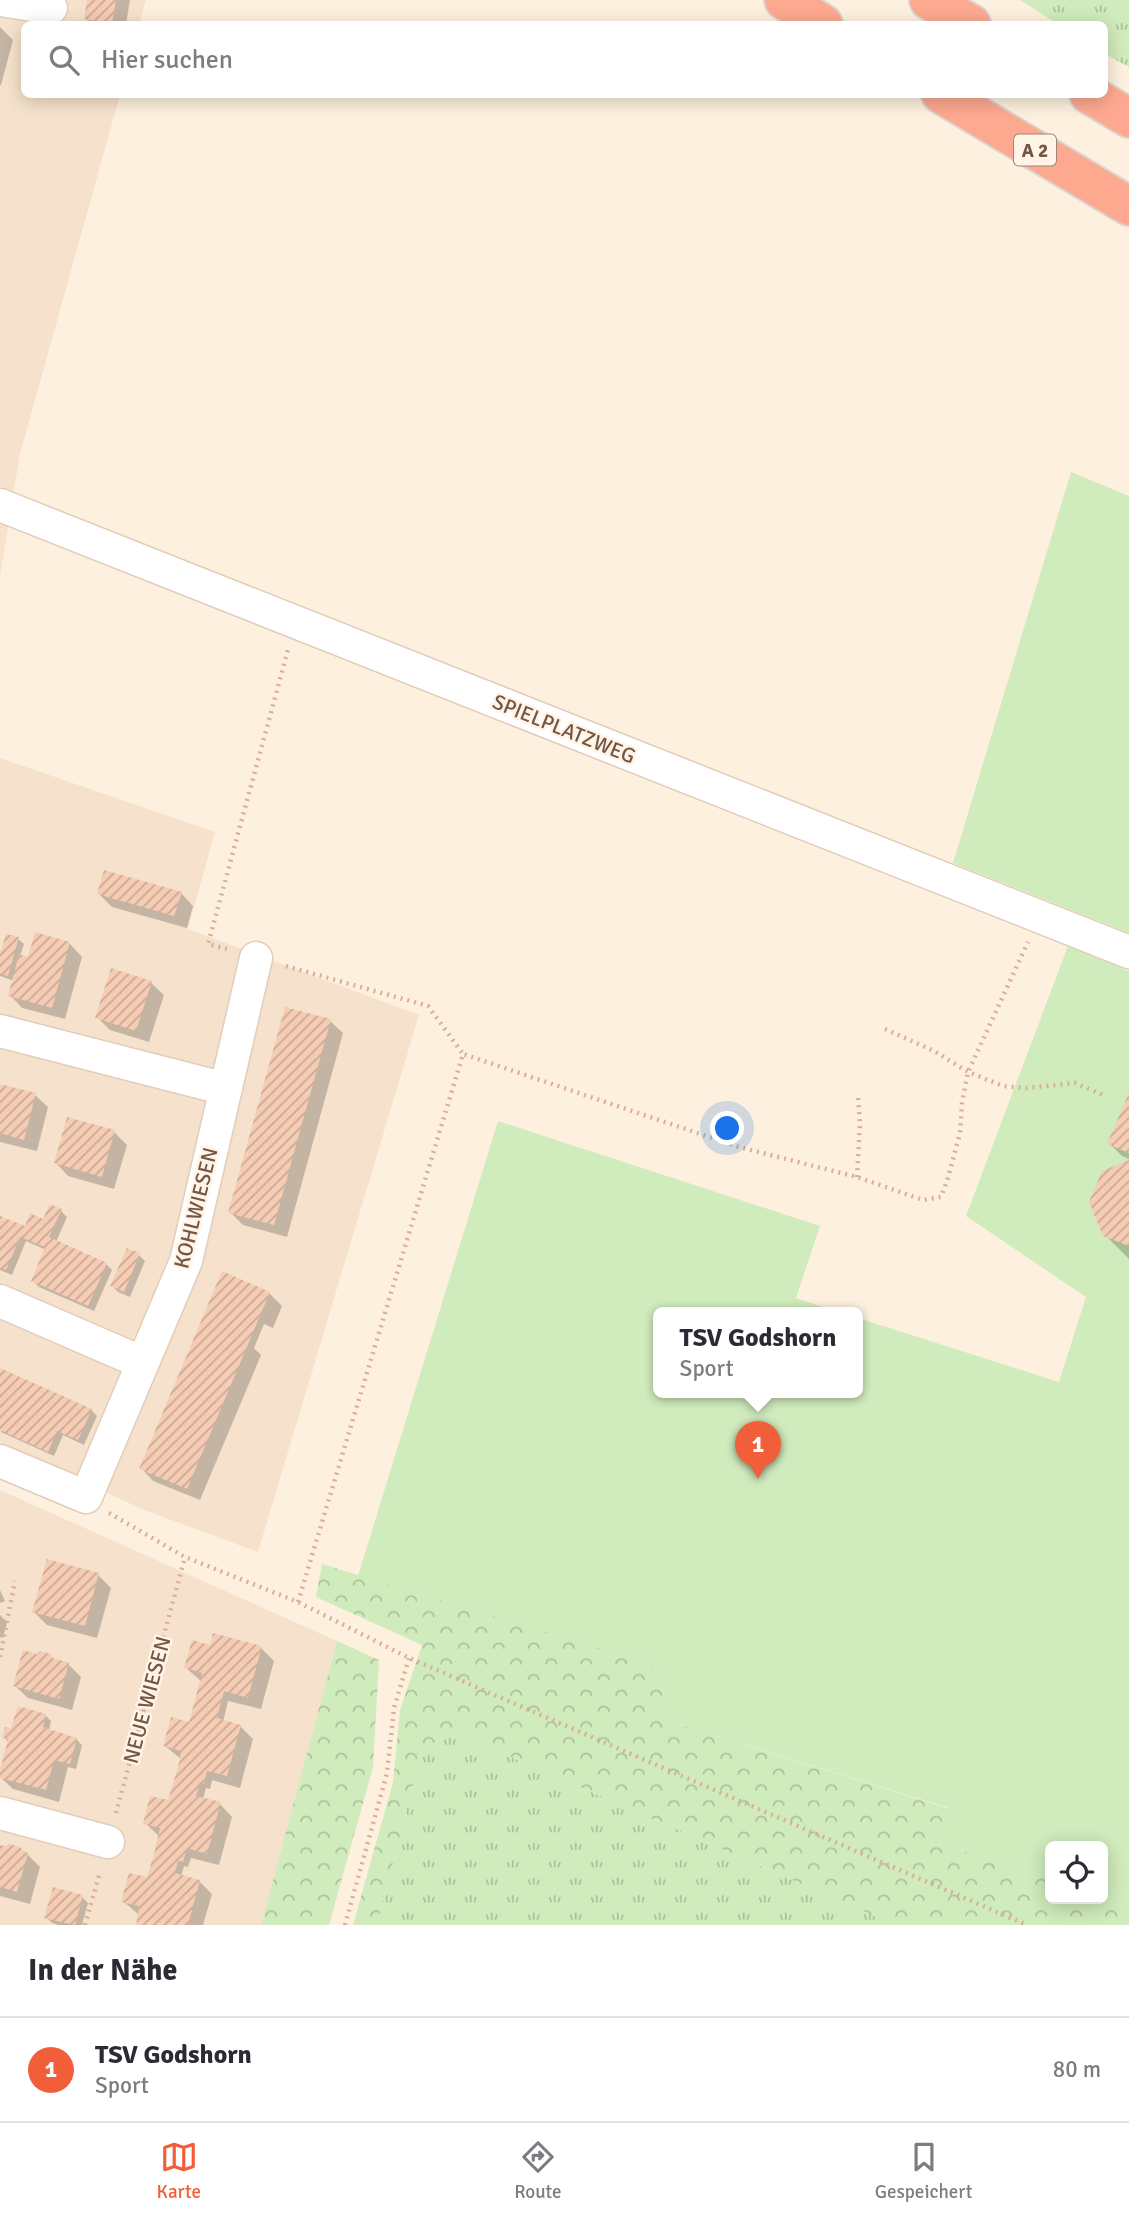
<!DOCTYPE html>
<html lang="de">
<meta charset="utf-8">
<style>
body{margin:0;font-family:Signika,sans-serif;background:#f2f2f3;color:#2b2b33}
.controls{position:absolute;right:21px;bottom:21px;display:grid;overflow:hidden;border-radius:10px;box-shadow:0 4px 18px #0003}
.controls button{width:63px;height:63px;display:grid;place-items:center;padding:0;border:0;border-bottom:2px solid #e1e1e2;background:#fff;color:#2b2b33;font:35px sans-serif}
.you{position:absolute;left:728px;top:1129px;width:24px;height:24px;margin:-18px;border:5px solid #fff;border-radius:50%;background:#1a73e8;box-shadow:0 0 0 10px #1a73e833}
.badge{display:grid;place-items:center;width:46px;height:46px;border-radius:50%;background:#f15e39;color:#fff;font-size:23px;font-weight:700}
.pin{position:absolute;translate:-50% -58px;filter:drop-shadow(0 2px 4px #0008)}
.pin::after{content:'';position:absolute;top:37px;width:24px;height:21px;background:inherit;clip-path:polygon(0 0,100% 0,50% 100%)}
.popup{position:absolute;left:653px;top:1307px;width:210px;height:91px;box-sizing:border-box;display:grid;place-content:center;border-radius:10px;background:#fff;filter:drop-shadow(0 2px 5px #0005);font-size:23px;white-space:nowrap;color:#7c7c81}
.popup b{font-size:26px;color:#2b2b33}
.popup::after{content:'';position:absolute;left:50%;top:100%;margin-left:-14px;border:14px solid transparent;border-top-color:#fff}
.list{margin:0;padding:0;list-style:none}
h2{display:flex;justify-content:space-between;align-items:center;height:91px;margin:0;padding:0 28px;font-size:30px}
h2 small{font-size:23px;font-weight:400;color:#7c7c81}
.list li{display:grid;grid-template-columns:46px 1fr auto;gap:21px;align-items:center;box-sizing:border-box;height:105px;padding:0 28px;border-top:2px solid #e1e1e2}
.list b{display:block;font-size:26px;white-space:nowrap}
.list p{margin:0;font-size:23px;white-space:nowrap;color:#7c7c81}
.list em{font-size:23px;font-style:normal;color:#7c7c81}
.icon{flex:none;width:38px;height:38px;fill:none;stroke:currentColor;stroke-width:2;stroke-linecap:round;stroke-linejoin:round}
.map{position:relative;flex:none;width:1129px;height:1925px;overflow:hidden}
.search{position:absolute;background:#fff;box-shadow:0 4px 18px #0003;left:21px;right:21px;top:21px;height:77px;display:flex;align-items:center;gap:18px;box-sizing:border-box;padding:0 24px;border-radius:10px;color:#7c7c81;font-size:26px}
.sheet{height:196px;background:#fff}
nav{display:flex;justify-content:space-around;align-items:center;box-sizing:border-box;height:98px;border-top:2px solid #e1e1e2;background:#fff;font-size:19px;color:#7c7c81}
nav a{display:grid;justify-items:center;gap:4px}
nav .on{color:#f15e39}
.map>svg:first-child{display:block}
</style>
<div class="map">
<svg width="1129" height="1925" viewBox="0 0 1129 1925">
<defs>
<pattern id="grass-tufts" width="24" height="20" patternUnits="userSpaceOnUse" patternTransform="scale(1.75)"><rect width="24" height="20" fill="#d0ebbc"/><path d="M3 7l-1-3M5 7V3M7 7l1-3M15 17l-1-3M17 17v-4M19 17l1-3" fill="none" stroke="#adc19b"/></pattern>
<pattern id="forest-crowns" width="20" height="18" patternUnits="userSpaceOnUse" patternTransform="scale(1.75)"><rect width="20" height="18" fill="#d0ebbc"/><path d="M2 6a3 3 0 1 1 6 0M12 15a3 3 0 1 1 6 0" fill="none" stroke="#adc19b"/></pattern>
<pattern id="building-hatch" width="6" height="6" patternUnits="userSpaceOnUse" patternTransform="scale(1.75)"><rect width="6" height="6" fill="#f5ccb4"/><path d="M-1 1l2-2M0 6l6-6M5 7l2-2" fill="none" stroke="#cba894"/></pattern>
</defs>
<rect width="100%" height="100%" fill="#fef0de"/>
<path fill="#f6e2cc" d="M 0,0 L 146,0 L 139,24 L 24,24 L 24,94 L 120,95 L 20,454 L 0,576 Z
M 0,758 L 215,832 L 188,929 L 419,1015 L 258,1552 L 144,1510 L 0,1443 Z
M 0,1490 L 337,1641 L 261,1925 L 0,1925 Z"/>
<path fill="url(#grass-tufts)" d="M 1020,0 L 1129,0 L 1129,67 L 1105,54 L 1104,24 L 1058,24 Z
M 459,1734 L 895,1925 L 377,1925 L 423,1747 Z"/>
<path fill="url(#forest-crowns)" d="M 322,1564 L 670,1669 L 656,1717 L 950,1809 L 940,1844 L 1050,1878 L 1050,1899 L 1103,1899 L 1103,1894 L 1129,1902 L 1129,1925 L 895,1925 L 459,1734 L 423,1747 L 377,1925 L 353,1925 L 393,1782 L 400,1710 L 422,1645 L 316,1597 Z
M 337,1641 L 379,1660 L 373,1767 L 329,1925 L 261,1925 Z"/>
<path fill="#d0ebbc" d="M 1071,472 L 1129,496 L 1129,933 L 953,863 Z
M 1068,946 L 1129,971 L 1129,1902 L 1103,1894 L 1103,1846 L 1050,1846 L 1050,1878 L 940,1844 L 949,1808 L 656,1717 L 670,1669 L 358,1576 L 498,1121 L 820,1226 L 796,1298 L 841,1313 L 658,1313 L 658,1393 L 858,1393 L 858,1318 L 1059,1382 L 1086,1297 L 966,1216 Z"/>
<path fill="#0003" d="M 89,0 L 130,0 L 126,24 L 92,24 L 85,18 Z
M 0,27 L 13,40 L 1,85 L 0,85 Z
M 181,893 L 193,906 L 187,928 L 112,907 L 99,894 Z
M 36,935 L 70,944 L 82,957 L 65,1019 L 22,1008 L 10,995 L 14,981 L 0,976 L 0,960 L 18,939 L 24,944 L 20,956 L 30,959 Z
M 151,983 L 164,995 L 149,1042 L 110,1030 L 97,1017 Z
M 330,1021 L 343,1033 L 287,1237 L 243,1225 L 230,1212 Z
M 0,1085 L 35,1095 L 48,1107 L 37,1151 L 0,1142 Z
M 1129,1097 L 1129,1159 L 1122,1156 L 1109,1143 Z
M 114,1132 L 127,1145 L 114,1189 L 68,1176 L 56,1163 Z
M 1129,1162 L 1129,1259 L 1105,1235 Z
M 61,1211 L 67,1217 L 56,1242 L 106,1264 L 112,1270 L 94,1311 L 39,1287 L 33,1281 L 46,1250 L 26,1241 L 12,1275 L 0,1270 L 0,1218 L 26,1229 L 44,1222 Z
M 128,1250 L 139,1255 L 145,1261 L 130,1297 L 118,1292 L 112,1286 Z
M 269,1293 L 282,1306 L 273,1328 L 264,1324 L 254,1348 L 261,1355 L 200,1500 L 153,1481 L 141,1468 Z
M 0,1371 L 91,1410 L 97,1416 L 84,1445 L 63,1435 L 54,1456 L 1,1432 Z
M 98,1575 L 111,1588 L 97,1638 L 47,1625 L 34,1612 Z
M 0,1590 L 5,1601 L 0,1603 Z
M 0,1615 L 7,1622 L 3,1638 L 0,1637 Z
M 211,1647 L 261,1648 L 274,1661 L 261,1709 L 228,1701 L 223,1722 L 240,1726 L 253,1739 L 240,1788 L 212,1780 L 210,1789 L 206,1788 L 203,1799 L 220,1804 L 232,1817 L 219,1865 L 191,1858 L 188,1867 L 184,1866 L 181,1877 L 199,1881 L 212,1894 L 203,1925 L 137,1925 L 139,1915 L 123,1901 L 148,1879 L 160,1837 L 145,1823 L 169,1802 L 181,1759 L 165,1746 L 190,1724 L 201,1681 L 186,1668 Z
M 55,1661 L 68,1664 L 81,1677 L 72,1710 L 28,1698 L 15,1686 Z
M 45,1715 L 51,1721 L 49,1730 L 76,1739 L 82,1745 L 76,1769 L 68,1767 L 59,1802 L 13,1789 L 0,1777 L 9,1743 L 4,1737 L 13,1730 Z
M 0,1847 L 27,1854 L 40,1867 L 30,1904 L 0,1896 Z
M 82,1897 L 88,1903 L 82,1925 L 58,1925 L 52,1923 L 46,1917 Z"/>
<path fill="url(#building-hatch)" d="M 87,0 L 116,0 L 112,24 L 84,19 Z
M 104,870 L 182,892 L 174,916 L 97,894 Z
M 35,932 L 70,942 L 52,1008 L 8,996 L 19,954 L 28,957 Z
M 6,934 L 19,937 L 8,976 L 0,974 L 0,953 Z
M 111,968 L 152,981 L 136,1031 L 95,1018 Z
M 285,1007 L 331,1019 L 274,1225 L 228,1213 Z
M 0,1084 L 36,1093 L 24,1140 L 0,1133 Z
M 1129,1093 L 1129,1153 L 1107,1144 Z
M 67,1117 L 115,1130 L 102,1177 L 54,1163 Z
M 1129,1160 L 1129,1246 L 1103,1236 L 1089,1202 L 1102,1171 Z
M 50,1204 L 62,1209 L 49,1237 L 107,1263 L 88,1306 L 31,1281 L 45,1247 L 20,1237 L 6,1270 L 0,1268 L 0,1216 L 25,1226 L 30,1213 L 43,1219 Z
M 127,1248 L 140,1253 L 124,1292 L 110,1286 Z
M 222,1271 L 270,1292 L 187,1489 L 139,1469 Z
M 0,1368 L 92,1409 L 78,1440 L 57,1431 L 48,1452 L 0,1430 Z
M 47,1559 L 99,1573 L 85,1626 L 32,1612 Z
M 213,1633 L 262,1646 L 248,1698 L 224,1691 L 217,1718 L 241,1725 L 227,1776 L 207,1771 L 204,1784 L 200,1783 L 196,1796 L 221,1802 L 207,1854 L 187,1848 L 183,1862 L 178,1861 L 175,1873 L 200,1880 L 188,1925 L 136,1925 L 139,1906 L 121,1902 L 129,1873 L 147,1877 L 154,1854 L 160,1828 L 143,1824 L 150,1796 L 168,1800 L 179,1763 L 181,1751 L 163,1746 L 171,1717 L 189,1722 L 199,1685 L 202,1673 L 184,1668 L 192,1640 L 210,1645 Z
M 23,1650 L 37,1654 L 40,1651 L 51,1654 L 53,1658 L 69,1663 L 59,1699 L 13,1686 Z
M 18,1706 L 46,1714 L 43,1727 L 77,1738 L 70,1764 L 54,1760 L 46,1790 L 0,1778 L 0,1770 L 8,1739 L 2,1738 L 5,1727 L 11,1728 Z
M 9,1844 L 20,1847 L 23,1851 L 28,1853 L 17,1892 L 0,1887 L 0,1845 L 5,1846 Z
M 53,1887 L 83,1895 L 75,1925 L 44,1918 Z"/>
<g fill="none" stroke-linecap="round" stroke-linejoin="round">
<defs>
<path id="minor" d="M 1,0 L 51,8
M 0,505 L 1129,952
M 0,1031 L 226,1089
M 0,1301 L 143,1363
M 0,1461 L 86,1497 L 186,1261 L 256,958
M 0,1813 L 108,1842"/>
<path id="highway" d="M 784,0 L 823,24
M 929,0 L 971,24
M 941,94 L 1129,206
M 1089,94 L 1129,118"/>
</defs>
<use href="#minor" stroke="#e2ccba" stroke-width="35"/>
<use href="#highway" stroke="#dbd3cf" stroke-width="42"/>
<path stroke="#d9af97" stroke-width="4.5" stroke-dasharray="2 5" stroke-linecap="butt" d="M 227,949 L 208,944 L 288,650
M 286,966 L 428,1006 L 463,1054
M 885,1029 L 934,1051 L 968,1072 L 1003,1086 L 1026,1088 L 1075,1083 L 1103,1095
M 857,1177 L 860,1123 L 858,1097
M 109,1513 L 185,1557 L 298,1602 L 409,1658 L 1027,1925
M 298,1602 L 463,1054 L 739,1147 L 857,1177 L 923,1200 L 941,1197 L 947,1181 L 960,1133 L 962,1103 L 968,1072 L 1028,942
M 0,1657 L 15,1581
M 116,1813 L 185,1557
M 85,1925 L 100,1872
M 345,1925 L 387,1773 L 394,1708 L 409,1658"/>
<use href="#minor" stroke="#fff" stroke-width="32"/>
<use href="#highway" stroke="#fda990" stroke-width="38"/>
</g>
<g text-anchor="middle" stroke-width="5" stroke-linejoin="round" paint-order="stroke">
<rect fill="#fff4e5" stroke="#9e8575" stroke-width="2" x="1014" y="134.5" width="42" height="31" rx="5"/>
<g font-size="19" font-weight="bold" fill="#755545">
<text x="1035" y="157">A 2</text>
</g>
<g font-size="21" fill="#755545" stroke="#fff4e5">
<text transform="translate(564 729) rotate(22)" y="7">SPIELPLATZWEG</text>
<text transform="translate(196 1208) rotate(-76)" y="7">KOHLWIESEN</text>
<text transform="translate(147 1700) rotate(-75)" y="7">NEUE WIESEN</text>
</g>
</g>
</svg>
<div class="controls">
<button><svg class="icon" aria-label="locate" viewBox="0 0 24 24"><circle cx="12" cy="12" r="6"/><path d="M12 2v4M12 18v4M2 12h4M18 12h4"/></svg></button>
</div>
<div class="you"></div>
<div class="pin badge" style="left:758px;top:1479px">1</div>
<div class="popup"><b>TSV Godshorn</b>Sport</div>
<div class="search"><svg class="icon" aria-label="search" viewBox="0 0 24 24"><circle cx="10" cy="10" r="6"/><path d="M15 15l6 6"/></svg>Hier suchen</div>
</div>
<section class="sheet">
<h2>In der Nähe<small></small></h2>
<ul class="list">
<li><span class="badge">1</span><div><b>TSV Godshorn</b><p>Sport</p></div><em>80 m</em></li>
</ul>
</section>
<nav>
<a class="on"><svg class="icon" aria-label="map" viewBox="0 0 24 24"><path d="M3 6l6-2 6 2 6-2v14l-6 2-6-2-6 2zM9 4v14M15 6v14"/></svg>Karte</a>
<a><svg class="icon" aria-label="directions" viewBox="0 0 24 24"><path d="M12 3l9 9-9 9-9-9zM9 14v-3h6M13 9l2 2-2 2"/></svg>Route</a>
<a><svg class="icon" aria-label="saved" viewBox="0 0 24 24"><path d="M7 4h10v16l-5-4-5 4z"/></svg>Gespeichert</a>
</nav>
